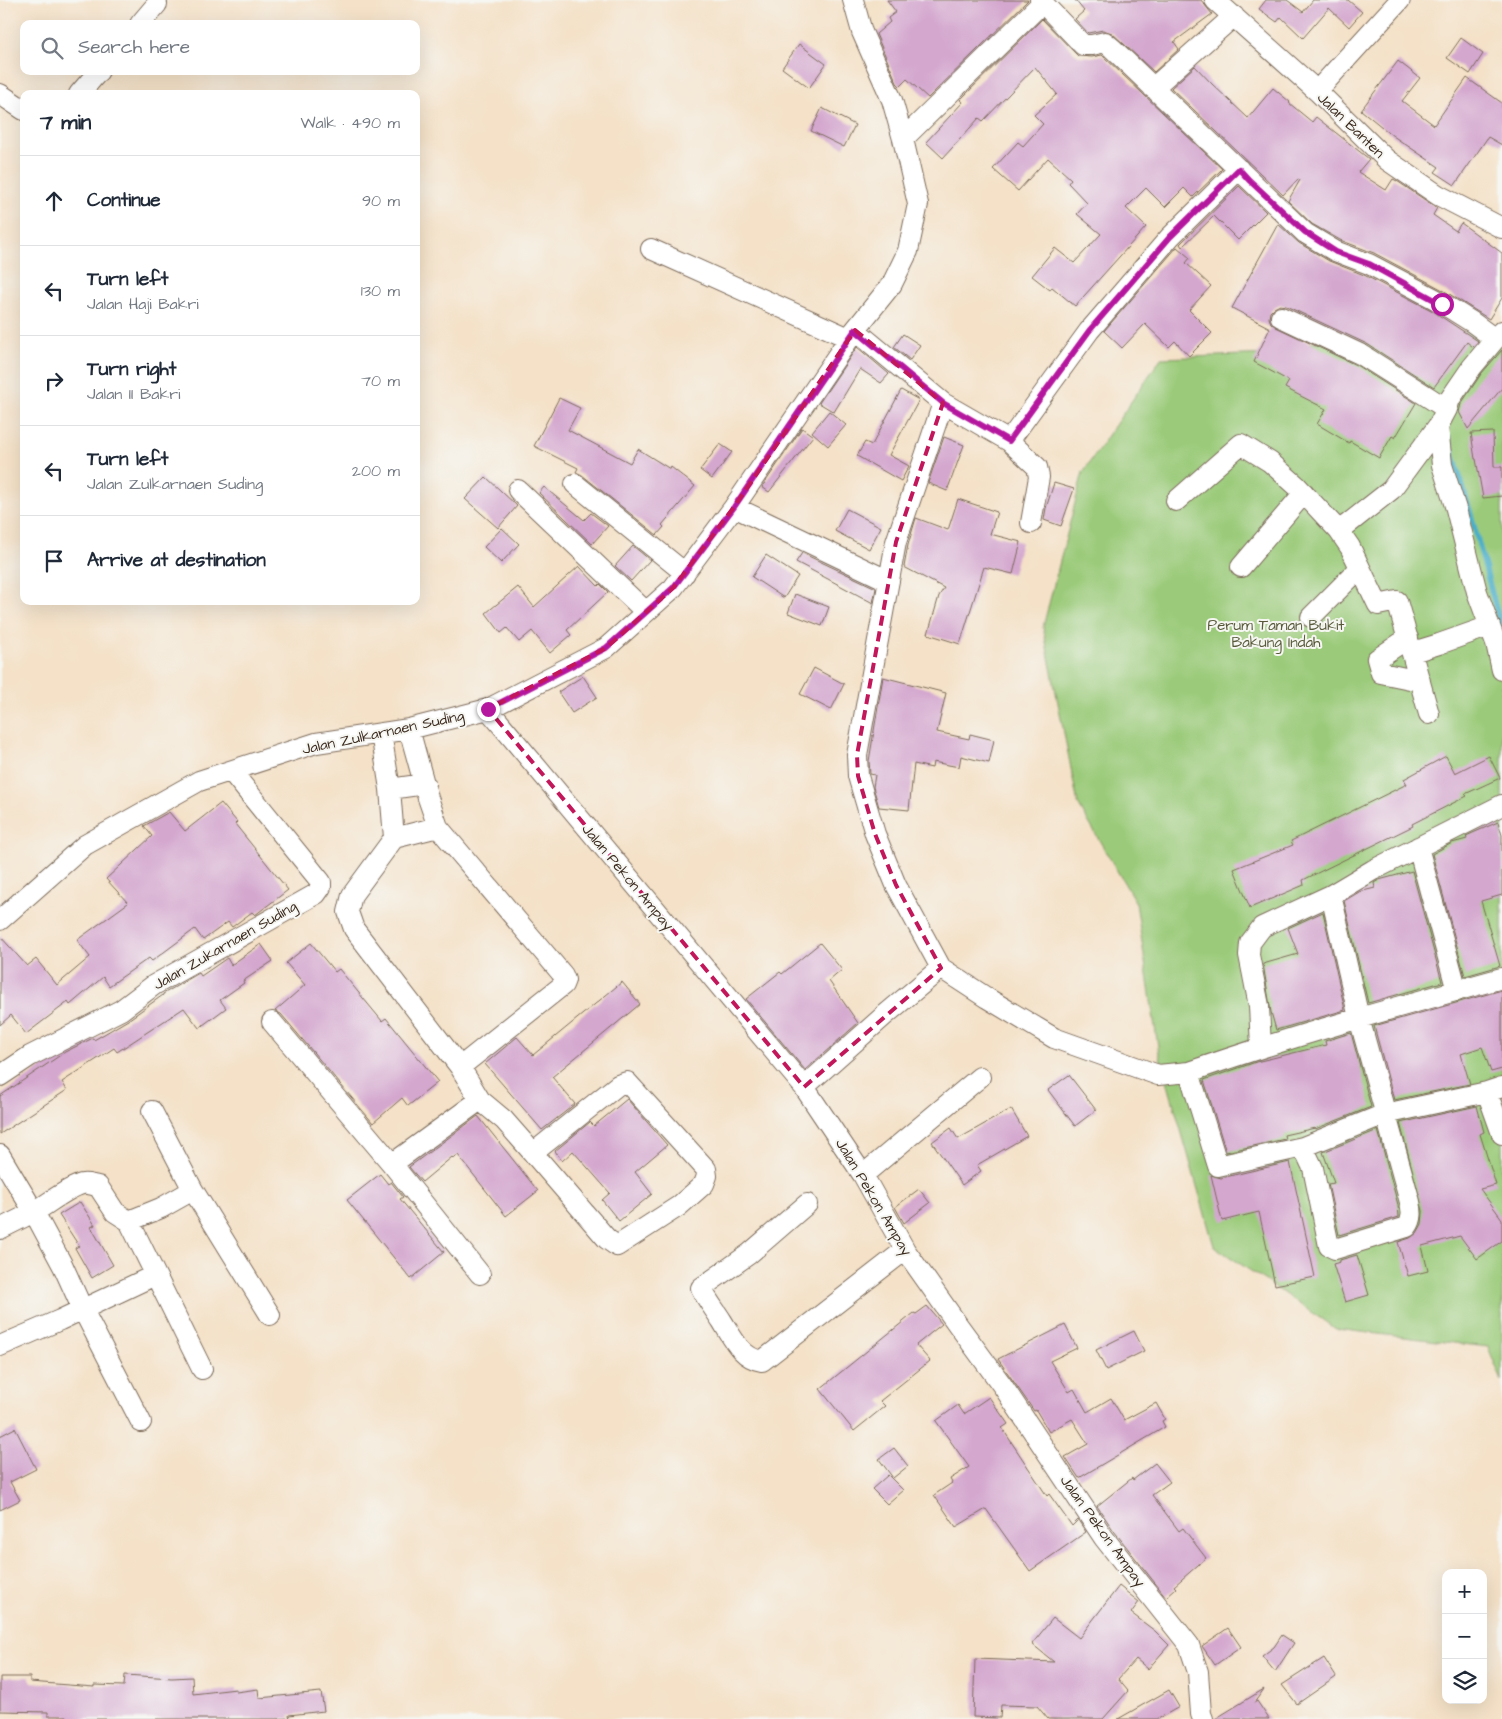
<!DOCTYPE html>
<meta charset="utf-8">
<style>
body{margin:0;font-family:"Architects Daughter",sans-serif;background:#f6f6f7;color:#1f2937}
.controls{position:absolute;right:15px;bottom:15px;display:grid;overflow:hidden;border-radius:10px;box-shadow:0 5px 20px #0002}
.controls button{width:45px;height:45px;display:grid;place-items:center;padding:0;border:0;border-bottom:1px solid #e0e1e3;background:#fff;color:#1f2937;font:25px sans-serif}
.stop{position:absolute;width:15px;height:15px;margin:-11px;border:4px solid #b5179e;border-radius:50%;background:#fff}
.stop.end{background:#b5179e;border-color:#fff;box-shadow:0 1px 5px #0008}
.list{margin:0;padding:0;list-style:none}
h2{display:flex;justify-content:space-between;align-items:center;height:65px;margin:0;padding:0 20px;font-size:21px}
h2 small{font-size:16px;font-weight:400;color:#747a83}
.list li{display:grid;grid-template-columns:32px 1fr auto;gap:15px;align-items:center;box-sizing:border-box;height:90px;padding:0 20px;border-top:1px solid #e0e1e3}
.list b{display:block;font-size:19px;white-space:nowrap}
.list p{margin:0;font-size:16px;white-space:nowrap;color:#747a83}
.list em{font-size:16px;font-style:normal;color:#747a83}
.icon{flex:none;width:28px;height:28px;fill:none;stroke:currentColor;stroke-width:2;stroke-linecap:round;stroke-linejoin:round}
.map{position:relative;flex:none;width:1502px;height:1719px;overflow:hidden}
.search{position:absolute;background:#fff;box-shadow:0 5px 20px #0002;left:20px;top:20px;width:400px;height:55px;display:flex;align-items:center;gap:12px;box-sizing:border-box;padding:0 18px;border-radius:10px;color:#747a83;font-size:19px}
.panel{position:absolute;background:#fff;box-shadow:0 5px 20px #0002;left:20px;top:90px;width:400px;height:515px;border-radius:10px}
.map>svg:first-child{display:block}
</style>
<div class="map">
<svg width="1502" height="1719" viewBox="0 0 1502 1719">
<rect width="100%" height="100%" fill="#f6f6f2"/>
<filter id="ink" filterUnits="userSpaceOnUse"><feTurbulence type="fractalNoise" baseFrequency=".02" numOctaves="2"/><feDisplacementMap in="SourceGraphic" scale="10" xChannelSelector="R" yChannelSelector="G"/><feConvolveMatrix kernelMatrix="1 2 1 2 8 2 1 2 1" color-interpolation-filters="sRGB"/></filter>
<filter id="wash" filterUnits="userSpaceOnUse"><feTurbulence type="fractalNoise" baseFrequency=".0096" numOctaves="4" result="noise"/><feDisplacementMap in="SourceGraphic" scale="20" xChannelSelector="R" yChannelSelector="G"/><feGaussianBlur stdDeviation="1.12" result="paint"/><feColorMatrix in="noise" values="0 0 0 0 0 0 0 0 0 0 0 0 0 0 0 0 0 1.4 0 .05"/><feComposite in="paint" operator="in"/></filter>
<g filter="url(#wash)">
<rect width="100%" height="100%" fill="#f4e1c7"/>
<path fill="#9bcb7a" stroke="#6b7a4c" d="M 1399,317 L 1502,339 L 1502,1381 L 1488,1347 L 1336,1329 L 1214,1246 L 1159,1053 L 1136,903 L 1078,804 L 1043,627 L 1083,472 L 1161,358 L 1273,354 Z"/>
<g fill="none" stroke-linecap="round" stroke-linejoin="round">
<path stroke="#4aaec9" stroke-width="5.5" d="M 1448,437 L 1470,511 L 1502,631"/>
</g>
<g id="blocks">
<path fill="#d4a7cf" d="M 887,0 L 1028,0 L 928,98 L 907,79 L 900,86 L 897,83 L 876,34 L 890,22 L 888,18 L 896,12 Z
M 1075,0 L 1201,0 L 1212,14 L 1174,42 L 1179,49 L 1154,72 L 1112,33 L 1103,30 L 1088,33 L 1075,19 L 1084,11 Z
M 1266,0 L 1287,0 L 1303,12 L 1313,0 L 1348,0 L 1362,12 L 1349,27 L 1329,8 L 1303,38 L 1281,17 L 1277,22 L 1259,9 Z
M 1042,19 L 1078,56 L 1092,57 L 1102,55 L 1222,169 L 1193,197 L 1184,188 L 1165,207 L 1146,188 L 1126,208 L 1146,227 L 1075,306 L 1052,287 L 1050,290 L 1032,276 L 1055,248 L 1074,263 L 1101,234 L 1077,214 L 1087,203 L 1068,183 L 1071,179 L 1048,158 L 1018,191 L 993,169 L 1018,142 L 1023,146 L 1043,124 L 1034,115 L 1057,94 L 1035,67 L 983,121 L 979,118 L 943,158 L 926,142 L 963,102 L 960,100 Z
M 1461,38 L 1483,54 L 1470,74 L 1447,58 Z
M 799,44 L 826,64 L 809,88 L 782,68 Z
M 1398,61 L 1420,78 L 1402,101 L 1434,125 L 1467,78 L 1502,103 L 1502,145 L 1488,137 L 1455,185 L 1435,172 L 1439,167 L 1393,136 L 1361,110 Z
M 1195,66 L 1212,84 L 1248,118 L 1273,88 L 1290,102 L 1289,103 L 1312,122 L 1316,117 L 1369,159 L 1358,172 L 1386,190 L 1393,179 L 1397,181 L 1437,208 L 1433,215 L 1456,231 L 1461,223 L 1502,253 L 1502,298 L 1489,319 L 1443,290 L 1374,253 L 1340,240 L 1312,224 L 1288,201 L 1300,180 L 1298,179 L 1283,195 L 1171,88 Z
M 822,108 L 855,125 L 844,147 L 811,131 Z
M 1239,186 L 1266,212 L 1238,240 L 1214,216 L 1182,247 L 1180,244 Z
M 1278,224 L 1299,243 L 1329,261 L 1364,275 L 1431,310 L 1478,341 L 1473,347 L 1467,342 L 1434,387 L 1367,344 L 1286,306 L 1280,305 L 1274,308 L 1270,312 L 1269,318 L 1271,323 L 1276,327 L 1356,365 L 1416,403 L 1395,438 L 1392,436 L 1379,458 L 1350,441 L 1349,443 L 1317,424 L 1326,409 L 1285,388 L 1289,381 L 1254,362 L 1270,328 L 1232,308 Z
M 1177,247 L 1190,258 L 1186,263 L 1211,286 L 1189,310 L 1212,333 L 1189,356 L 1175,341 L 1169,347 L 1145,324 L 1122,348 L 1104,331 Z
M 903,334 L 920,345 L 910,360 L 894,347 Z
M 857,347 L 889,374 L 881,383 L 860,369 L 834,412 L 819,403 Z
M 1502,350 L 1502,388 L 1468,429 L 1459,412 L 1461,404 L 1481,374 Z
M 901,390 L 919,400 L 889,455 L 909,466 L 901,481 L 857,456 L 865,442 L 872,445 Z
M 559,398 L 580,408 L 568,430 L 630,463 L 638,449 L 670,469 L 671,467 L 695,486 L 662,525 L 664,527 L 657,535 L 582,475 L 576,472 L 578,468 L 534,446 Z
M 829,411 L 846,425 L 828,446 L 812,432 Z
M 802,428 L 813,436 L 769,492 L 762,487 Z
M 1493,432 L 1494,467 L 1502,467 L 1502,496 L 1483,498 L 1476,459 L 1475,459 L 1471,433 Z
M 944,437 L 964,445 L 947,491 L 928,483 Z
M 720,444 L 732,452 L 712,479 L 700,470 Z
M 486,477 L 517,506 L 498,528 L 465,499 Z
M 1054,483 L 1074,489 L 1061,526 L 1044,520 L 1046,508 Z
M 544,487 L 584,520 L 591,513 L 608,526 L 592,544 L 539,493 Z
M 958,499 L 997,512 L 990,534 L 1021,542 L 1013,574 L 984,567 L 960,644 L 928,634 L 939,596 L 944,588 L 904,567 L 908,545 L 916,518 L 948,530 Z
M 847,509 L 881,527 L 869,549 L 835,531 Z
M 502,528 L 519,544 L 501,563 L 484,547 Z
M 633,546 L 650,560 L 631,581 L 615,566 Z
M 802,553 L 876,588 L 873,603 L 796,562 Z
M 766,555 L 798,576 L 784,598 L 752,577 Z
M 579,566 L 598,586 L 600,584 L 608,592 L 567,630 L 571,635 L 550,653 L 532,631 L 519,642 L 507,628 L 501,633 L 486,613 L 518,587 L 534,607 Z
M 795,594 L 829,607 L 822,626 L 788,613 Z
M 814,668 L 844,684 L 831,710 L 800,694 Z
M 583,676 L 597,697 L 572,713 L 558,692 Z
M 883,677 L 946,693 L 937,732 L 969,739 L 970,734 L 994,740 L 989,763 L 961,756 L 959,767 L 933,762 L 932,768 L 914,764 L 909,810 L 879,807 L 873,787 L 875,775 L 870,774 L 869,761 Z
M 1446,756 L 1455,773 L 1489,756 L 1500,778 L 1465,794 L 1467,796 L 1412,824 L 1413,826 L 1303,880 L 1304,885 L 1250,908 L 1234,869 L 1293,845 L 1291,841 L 1407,784 L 1404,779 Z
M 221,803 L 237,822 L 235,824 L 288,890 L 255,915 L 252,912 L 232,927 L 228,922 L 203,940 L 195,929 L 152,961 L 149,958 L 109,986 L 103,977 L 70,1005 L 68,1002 L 26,1034 L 11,1015 L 0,1025 L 0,936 L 27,966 L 36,959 L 57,985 L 90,957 L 77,940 L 128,903 L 106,879 L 152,836 L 144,826 L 169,812 L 185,831 Z
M 1498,822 L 1502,835 L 1502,895 L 1481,901 L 1500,966 L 1465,976 L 1432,854 L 1452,843 L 1467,839 L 1466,836 Z
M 1412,871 L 1442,982 L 1368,1003 L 1344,901 L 1359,892 L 1375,888 L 1374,883 L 1379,880 Z
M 1323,912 L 1345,1010 L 1276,1030 L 1271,1012 L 1263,964 L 1298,954 L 1288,928 Z
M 311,943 L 335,972 L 339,969 L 382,1021 L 386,1018 L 438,1082 L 408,1106 L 402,1098 L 373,1123 L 281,1014 L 275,1011 L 305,985 L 286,963 Z
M 820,943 L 842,970 L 829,981 L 858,1023 L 805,1070 L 746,999 L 780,972 L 782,974 Z
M 261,944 L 273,961 L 243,981 L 244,983 L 220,1000 L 226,1008 L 199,1028 L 184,1008 L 117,1052 L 114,1048 L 62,1082 L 67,1090 L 0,1134 L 0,1096 L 65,1052 L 93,1038 L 94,1040 L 128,1020 L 163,995 L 163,994 L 199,973 L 201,976 L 227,958 L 231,965 Z
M 622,982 L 640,1004 L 552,1077 L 575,1104 L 542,1130 L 485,1064 L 517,1037 L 533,1055 Z
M 1502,990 L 1502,1069 L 1491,1072 L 1482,1047 L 1461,1054 L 1470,1084 L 1394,1100 L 1374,1026 Z
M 1351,1033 L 1371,1107 L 1315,1129 L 1315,1128 L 1284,1135 L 1285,1139 L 1226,1152 L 1204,1080 L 1256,1062 L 1326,1045 L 1325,1041 Z
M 1069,1075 L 1096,1110 L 1075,1126 L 1048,1090 Z
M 627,1099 L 667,1145 L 635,1172 L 652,1194 L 619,1221 L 602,1200 L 610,1193 L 573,1151 L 562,1161 L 555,1151 L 590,1122 L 594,1126 Z
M 1477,1106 L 1484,1132 L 1480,1134 L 1496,1185 L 1480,1189 L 1502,1219 L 1502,1241 L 1477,1259 L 1460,1236 L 1422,1246 L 1428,1271 L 1408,1276 L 1398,1242 L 1410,1238 L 1417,1233 L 1422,1224 L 1423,1211 L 1400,1123 Z
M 1011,1109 L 1027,1136 L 977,1165 L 981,1171 L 962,1185 L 932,1142 L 951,1128 L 958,1139 Z
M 478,1116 L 538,1191 L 506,1216 L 458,1155 L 453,1158 L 452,1157 L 422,1182 L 409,1167 Z
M 1378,1130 L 1398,1205 L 1399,1217 L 1339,1235 L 1328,1184 L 1334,1183 L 1323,1152 Z
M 1290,1162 L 1315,1277 L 1275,1285 L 1259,1212 L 1222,1221 L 1211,1175 L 1221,1178 Z
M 380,1174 L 388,1184 L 391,1182 L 403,1197 L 400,1199 L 444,1252 L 411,1279 L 347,1200 Z
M 919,1189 L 930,1203 L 904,1223 L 895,1207 Z
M 80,1202 L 95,1225 L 91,1227 L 113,1265 L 92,1278 L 75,1248 L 79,1246 L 59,1215 Z
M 1357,1255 L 1369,1295 L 1345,1302 L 1333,1264 L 1340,1262 L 1340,1260 Z
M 927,1306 L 942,1324 L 916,1345 L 930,1361 L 880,1401 L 885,1406 L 854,1431 L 820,1389 L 914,1313 L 916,1314 Z
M 1065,1325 L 1077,1348 L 1050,1361 L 1069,1392 L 1074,1389 L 1087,1412 L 1111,1398 L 1124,1420 L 1156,1403 L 1165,1419 L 1162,1421 L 1165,1427 L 1079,1478 L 1065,1457 L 1088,1444 L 1072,1419 L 1049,1432 L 1036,1410 L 1034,1411 L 998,1359 Z
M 1134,1331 L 1144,1351 L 1106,1370 L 1096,1350 Z
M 989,1397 L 1008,1424 L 1002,1428 L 1047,1496 L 1049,1494 L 1072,1526 L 1078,1520 L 1086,1532 L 1030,1571 L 986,1509 L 956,1527 L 934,1495 L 952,1483 L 950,1479 L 969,1467 L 936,1421 L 958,1405 L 964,1414 Z
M 15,1428 L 36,1469 L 10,1482 L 20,1500 L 0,1510 L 0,1436 Z
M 894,1448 L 908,1466 L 893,1478 L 879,1459 Z
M 1155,1463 L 1170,1482 L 1152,1495 L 1179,1531 L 1183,1528 L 1206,1558 L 1174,1586 L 1176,1588 L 1166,1597 L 1114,1531 L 1097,1506 L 1132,1478 L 1133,1480 Z
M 888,1475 L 903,1490 L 887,1504 L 872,1489 Z
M 1119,1586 L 1139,1602 L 1131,1613 L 1155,1631 L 1169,1645 L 1148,1669 L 1136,1659 L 1118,1679 L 1128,1691 L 1103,1719 L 1048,1719 L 1037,1706 L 1001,1705 L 1000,1718 L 973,1717 L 975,1659 L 1054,1662 L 1032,1644 L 1053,1618 L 1079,1638 Z
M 1228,1628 L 1241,1647 L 1215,1665 L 1202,1646 Z
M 1282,1635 L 1294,1643 L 1275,1672 L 1262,1656 L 1274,1647 Z
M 1324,1658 L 1336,1677 L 1297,1704 L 1282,1685 Z
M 125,1675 L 172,1678 L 192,1677 L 193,1694 L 236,1689 L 236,1692 L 258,1689 L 259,1698 L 321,1692 L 324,1711 L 289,1715 L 290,1718 L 277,1719 L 67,1719 L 67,1716 L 48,1716 L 48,1712 L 0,1711 L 0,1677 L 30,1677 L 30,1682 L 94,1687 L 94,1685 L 124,1686 Z
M 1264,1689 L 1254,1703 L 1257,1701 L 1269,1719 L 1215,1719 Z
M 1169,1690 L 1179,1707 L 1158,1719 L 1118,1719 Z"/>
</g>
</g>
<g filter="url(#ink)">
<use href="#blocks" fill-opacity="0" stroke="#7c6a59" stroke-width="1"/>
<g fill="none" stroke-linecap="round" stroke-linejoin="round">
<defs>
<path id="minor" d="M 1040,0 L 1083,45 L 1092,45 L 1105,42 L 1112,48 L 1305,233 L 1335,251 L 1369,264 L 1437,300 L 1472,322 L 1495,339
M 1215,0 L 1317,91 L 1387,160 L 1438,195 L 1502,228
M 140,24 L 157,4
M 1153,88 L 1234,16
M 1317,91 L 1400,0
M 0,94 L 24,110
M 79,94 L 99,71
M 903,139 L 1042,3
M 651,249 L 849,338
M 1281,317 L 1362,355 L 1447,409
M 855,330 L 943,403 L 1009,441 L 1037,467 L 1039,477 L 1031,523
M 1502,331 L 1472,367 L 1450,399 L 1447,409 L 1438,426 L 1442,465 L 1456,509 L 1477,592 L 1496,643 L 1502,670
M 943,403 L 896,542 L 857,755 L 858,776 L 875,834 L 896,885 L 941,968 L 987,998 L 1054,1038 L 1158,1075 L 1189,1072
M 1009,441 L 1089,331 L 1170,237 L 1239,169
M 575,484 L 685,573
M 518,490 L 646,612
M 1176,501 L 1241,444 L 1270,462 L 1297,486 L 1339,531 L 1350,547 L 1378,605 L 1397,601 L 1429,714
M 734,507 L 889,581
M 1339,531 L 1391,490 L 1438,426
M 1241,567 L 1304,493
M 1311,617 L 1360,568
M 1408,638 L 1377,659 L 1381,673 L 1420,681
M 1413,652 L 1439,644 L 1490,626
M 488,709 L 804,1087 L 863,1175 L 905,1250 L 958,1325 L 1002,1385 L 1104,1538 L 1189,1645 L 1198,1672 L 1201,1714 L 1203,1719
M 409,729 L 428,798 L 438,827 L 563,975 L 565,980 L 563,985 L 460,1067
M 381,733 L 390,789 L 394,838 L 352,895 L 348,912 L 354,929 L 460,1067 L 480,1100 L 504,1120 L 533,1153
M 390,789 L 425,784
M 394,838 L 438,827
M 1418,847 L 1457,991
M 0,920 L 85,845 L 199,781 L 316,743 L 409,729 L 488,709 L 606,648 L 673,588 L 734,507 L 855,330 L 892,284 L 908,251 L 918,204 L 903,139 L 892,100 L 862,32 L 853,0
M 1502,978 C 1397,1007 1292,1036 1189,1072 L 1218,1166 L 1303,1147 L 1385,1114 L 1487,1092 L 1502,1087
M 272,1022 L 392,1164 L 480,1274
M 1261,1047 L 1259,1006 L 1249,955 L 1250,943 L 1262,927 L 1331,895 L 1373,870 L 1502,805
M 0,1076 L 30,1056 L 121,1010 L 154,985 L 316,894 L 321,887 L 321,882 L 231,771
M 627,1082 L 706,1169 L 707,1176 L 704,1184 L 679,1206 L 617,1246 L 607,1239 L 533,1153 L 618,1085 Z
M 804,1087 L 885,1015 L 941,968
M 1487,1092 L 1502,1134
M 1303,1147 L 1313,1168 L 1329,1246 L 1335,1249 L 1407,1227 C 1413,1219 1412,1211 1410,1202 L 1359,1018 L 1331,895
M 0,1155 L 34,1212 L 0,1229
M 392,1164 L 480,1100
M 863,1175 L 980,1077
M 193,1190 L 270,1315
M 807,1204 L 749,1254 L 701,1288 C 707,1300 715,1310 722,1321 C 732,1337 741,1358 762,1361 L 905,1250
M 129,1221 L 202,1369
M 0,1346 L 60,1320 L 155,1275
M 141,1422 L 82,1308 L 63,1266 L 34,1212 C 48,1204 67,1188 82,1184 C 87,1183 92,1185 98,1186 L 115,1212 L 129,1221 L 161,1208 L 193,1190 L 152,1111"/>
</defs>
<use href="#minor" stroke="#7c6a59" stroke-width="22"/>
<use href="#minor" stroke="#fff" stroke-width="20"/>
</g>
</g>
<g fill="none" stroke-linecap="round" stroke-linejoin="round" filter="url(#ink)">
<path stroke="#b5179e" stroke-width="6" d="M 488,709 L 606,648 L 673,588 L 734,507 L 855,330 L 943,403 L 1009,441 L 1089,331 L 1170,237 L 1239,169 L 1249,180 L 1305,232 L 1336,252 L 1369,264 L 1442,304"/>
</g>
<path fill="none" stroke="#c2185b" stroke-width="4" stroke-dasharray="10 6" stroke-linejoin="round" d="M 855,330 L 943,403 L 896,542 L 857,755 L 858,776 L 875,834 L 896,885 L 941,968 L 804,1087 L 488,709 L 606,648 L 673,588 L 734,507 Z"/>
<g text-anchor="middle" stroke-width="4" stroke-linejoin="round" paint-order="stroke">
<g font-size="15" fill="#3b2a1e" stroke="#f6f6f2">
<text transform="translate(1351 125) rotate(44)" y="5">Jalan Banten</text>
<text transform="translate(383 732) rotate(-12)" y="5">Jalan Zulkarnaen Suding</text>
<text transform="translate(628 877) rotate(50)" y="5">Jalan Pekon Ampay</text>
<text transform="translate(225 945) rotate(-30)" y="5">Jalan Zukarnaen Suding</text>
<text transform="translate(874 1197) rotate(59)" y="5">Jalan Pekon Ampay</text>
<text transform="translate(1103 1531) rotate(54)" y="5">Jalan Pekon Ampay</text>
</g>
<g font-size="15" fill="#585a3a" stroke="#f6f6f2">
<text x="1276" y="630">Perum Taman Bukit<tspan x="1276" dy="17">Bakung Indah</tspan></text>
</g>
</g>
</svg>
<div class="controls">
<button>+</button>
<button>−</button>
<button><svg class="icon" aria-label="layers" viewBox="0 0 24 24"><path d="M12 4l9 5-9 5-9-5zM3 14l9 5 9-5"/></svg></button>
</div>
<div class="stop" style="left:1442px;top:304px"></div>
<div class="stop end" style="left:488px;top:709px"></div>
<div class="search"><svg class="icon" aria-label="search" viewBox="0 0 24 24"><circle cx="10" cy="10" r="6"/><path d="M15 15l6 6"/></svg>Search here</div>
<section class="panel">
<h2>7 min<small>Walk · 490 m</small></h2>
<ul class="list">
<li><svg class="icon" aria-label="ahead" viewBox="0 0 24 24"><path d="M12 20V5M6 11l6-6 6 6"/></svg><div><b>Continue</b></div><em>90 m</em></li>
<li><svg class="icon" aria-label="left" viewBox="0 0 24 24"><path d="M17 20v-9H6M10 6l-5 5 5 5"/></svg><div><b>Turn left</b><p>Jalan Haji Bakri</p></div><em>130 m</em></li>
<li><svg class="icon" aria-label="right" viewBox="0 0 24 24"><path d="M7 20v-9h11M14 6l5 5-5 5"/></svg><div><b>Turn right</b><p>Jalan II Bakri</p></div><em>70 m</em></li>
<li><svg class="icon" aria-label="left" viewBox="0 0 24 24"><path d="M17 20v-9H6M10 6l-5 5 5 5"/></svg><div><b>Turn left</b><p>Jalan Zulkarnaen Suding</p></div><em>200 m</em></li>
<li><svg class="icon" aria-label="arrive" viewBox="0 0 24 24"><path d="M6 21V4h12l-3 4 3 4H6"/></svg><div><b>Arrive at destination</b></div></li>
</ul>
</section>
</div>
